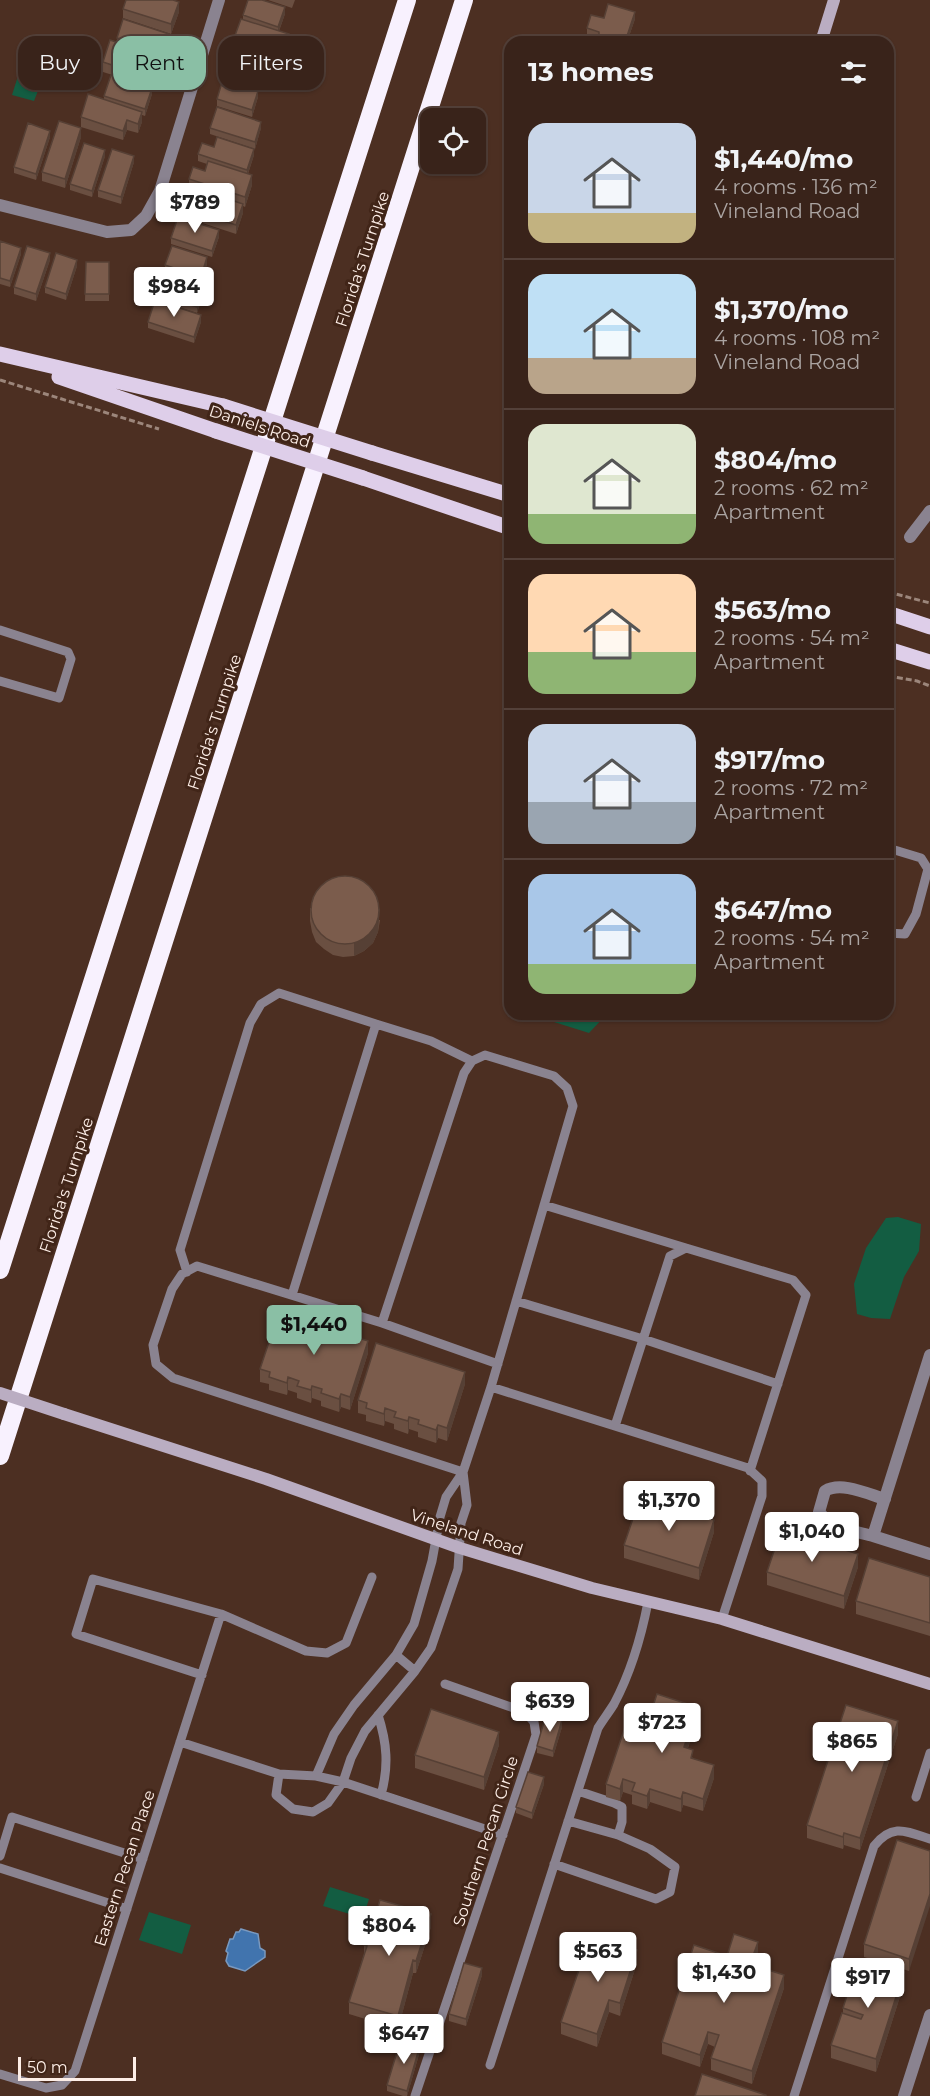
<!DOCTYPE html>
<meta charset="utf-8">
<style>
body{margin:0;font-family:Montserrat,sans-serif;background:#442f27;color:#f1f3f6;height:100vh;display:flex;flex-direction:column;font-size:22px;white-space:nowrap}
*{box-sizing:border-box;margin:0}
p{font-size:20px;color:#aba4a2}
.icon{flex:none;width:33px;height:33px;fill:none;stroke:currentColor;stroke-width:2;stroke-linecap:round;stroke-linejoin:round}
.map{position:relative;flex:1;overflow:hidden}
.drawer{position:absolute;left:504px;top:36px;width:390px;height:984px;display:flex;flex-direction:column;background:#39231a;border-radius:18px;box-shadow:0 2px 4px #0004,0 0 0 2px #534039}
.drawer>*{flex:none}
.top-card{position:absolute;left:18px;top:36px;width:396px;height:54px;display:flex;gap:12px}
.tools{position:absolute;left:420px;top:108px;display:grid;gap:12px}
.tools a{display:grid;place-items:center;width:66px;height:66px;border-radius:12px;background:#39231a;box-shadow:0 2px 4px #0004,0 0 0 2px #534039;font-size:30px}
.scale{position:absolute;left:18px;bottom:15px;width:118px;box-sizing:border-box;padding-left:6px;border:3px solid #fdeee7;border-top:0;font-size:16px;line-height:21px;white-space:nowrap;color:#fdeee7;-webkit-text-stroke:4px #412518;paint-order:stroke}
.price{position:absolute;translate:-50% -51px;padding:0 14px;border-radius:6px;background:#fff;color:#222;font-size:20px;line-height:39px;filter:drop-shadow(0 2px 3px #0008)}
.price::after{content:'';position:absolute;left:50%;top:36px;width:18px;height:14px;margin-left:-9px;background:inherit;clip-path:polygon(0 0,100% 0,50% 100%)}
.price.on{background:#8abfa5;color:#111}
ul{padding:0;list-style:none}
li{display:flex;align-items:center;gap:18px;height:150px;padding:0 24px}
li+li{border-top:2px solid #534039}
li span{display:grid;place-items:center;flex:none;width:168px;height:120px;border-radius:18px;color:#555}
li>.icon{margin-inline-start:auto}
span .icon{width:72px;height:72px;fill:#fffc;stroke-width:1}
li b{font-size:26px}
h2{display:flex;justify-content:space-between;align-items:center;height:72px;padding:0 24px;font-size:26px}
.pill{padding:0 21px;border-radius:18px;background:#39231a;box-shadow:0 2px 4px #0004,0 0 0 2px #534039;font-size:21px;line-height:54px}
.pill.on{background:#8abfa5;color:#111}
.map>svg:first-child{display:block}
.green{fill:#135d42}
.water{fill:#4174ae;stroke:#7999bf;stroke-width:1.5}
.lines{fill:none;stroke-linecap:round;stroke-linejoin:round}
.path{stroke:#9c867b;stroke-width:3;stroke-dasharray:6 3;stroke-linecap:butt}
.lane{stroke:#8a8390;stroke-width:9}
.street{stroke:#8a8390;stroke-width:12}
.secondary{stroke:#baadc2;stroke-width:12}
.primary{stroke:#decee9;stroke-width:15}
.highway{stroke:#f8f1fe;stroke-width:18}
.secondary-bridge{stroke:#baadc2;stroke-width:12}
.primary-bridge{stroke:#decee9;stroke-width:15}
.wall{fill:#6a4f41}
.shaded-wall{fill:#564035}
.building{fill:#7b5c4c;stroke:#564035;stroke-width:1.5}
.labels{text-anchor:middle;stroke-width:6;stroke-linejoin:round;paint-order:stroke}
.street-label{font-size:16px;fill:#fdeee7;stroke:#412518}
</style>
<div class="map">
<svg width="930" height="2096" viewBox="0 0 930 2096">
<rect width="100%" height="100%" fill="#4c2f22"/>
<!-- green -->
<path class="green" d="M18,76L41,83L34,101L12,95Z
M548,1014H607L589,1033L554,1022Z
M898,1217L921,1224L919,1251L904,1277L890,1319L871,1318L857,1314L854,1284L866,1248L886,1218Z
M330,1887L369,1899L363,1918L323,1906Z
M149,1912L191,1925L182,1954L139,1940Z"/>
<!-- water -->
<path class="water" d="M241,1929L258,1934L260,1948L265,1951V1957L245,1971L229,1966L226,1961L228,1953L226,1951L230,1939H233L236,1932H239Z"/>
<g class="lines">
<!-- path -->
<path class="path" d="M0,380L159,429
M888,592L930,603
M888,676L917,681L930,686"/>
<!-- lane -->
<path class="lane" d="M0,630L68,652L71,659L59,698L0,681
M888,848L921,858L928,869L916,914L905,934L888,933
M376,1024L431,1041L472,1061
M544,1205L686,1248
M187,1272L180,1250L250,1023L261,1004L279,993L376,1024L292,1295
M516,1301L643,1339L778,1384
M491,1387L748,1468L762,1481V1496L722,1619
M615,1426L670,1256L686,1248L793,1280L806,1295L750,1471
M463,1472L173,1378L156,1364L153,1345L172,1289L182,1274L197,1266L382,1323L498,1364
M396,1655L415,1671
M202,1675L76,1634L93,1579L221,1614L306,1651L327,1653L346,1643L372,1577
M378,1715C387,1743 389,1766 381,1795
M180,1742L279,1774L316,1776L343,1782L503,1835
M279,1774L276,1795L293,1809L313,1812L328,1803L343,1782L351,1758L365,1731L415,1671L431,1648L458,1569L461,1523L467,1505L463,1472
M316,1776L334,1734L354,1705L396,1655L414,1624L432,1561L440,1517L446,1497L463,1472L491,1387L573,1106L567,1088L554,1076L485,1055L472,1061L464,1073L382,1323
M916,1797L930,1753
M568,1821L618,1835L622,1822V1807L614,1803L578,1791
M0,1856L12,1817L143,1859
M554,1864L656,1899L670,1892L675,1867L650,1849L618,1835
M0,1868L127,1909
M490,2065L598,1728C603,1720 609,1712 614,1704C631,1672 641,1638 648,1602
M0,2074L46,2088L62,2085L75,2071L221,1614
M415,2096L536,1735L534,1722L525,1712L445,1684
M794,2096L874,1846C892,1823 906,1831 930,1839"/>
<!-- street -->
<path class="street" d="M0,205L107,232L131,230L146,216L160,191L219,0
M910,537L930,511
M930,1355L873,1536L930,1554
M873,1536C854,1531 832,1529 819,1512L825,1491C841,1481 868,1494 885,1499
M904,2096L930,2015"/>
<!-- secondary -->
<path class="secondary" d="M821,42L834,0
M64,1414L266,1479L460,1548L592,1588L722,1619L930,1684"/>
<!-- primary -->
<path class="primary" d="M0,354L223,406
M59,377L216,431
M372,453L510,495
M363,478L510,528
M888,613L930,627
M888,649L930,662"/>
<!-- highway -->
<path class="highway" d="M0,1270L407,0
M0,1456L464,0"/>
<!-- secondary-bridge -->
<path class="secondary-bridge" d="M0,1393L64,1414"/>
<!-- primary-bridge -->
<path class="primary-bridge" d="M223,406L372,453
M216,431L363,478"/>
</g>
<!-- wall -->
<path class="wall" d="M268,0H295L292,8Z
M123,9L179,12L171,34L123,18Z
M285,14L279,31L289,44L281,66L233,50V41L243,20V15Z
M604,18L635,19L627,42H602L599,41V38L587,34V28Z
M117,38L169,40L162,60L161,59V66L154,88L103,72V62L117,42Z
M272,70L265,91L224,78V72Z
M152,94L145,116L142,115V122L138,133L127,130L123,140L81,127V117L104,100V96Z
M258,97L252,117L217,106V99Z
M210,128H261L255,149L210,134Z
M50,137L36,180L14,173V167Z
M81,137L65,188L42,181V172Z
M214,147L254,155L248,174L252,185L245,207L243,206V213L236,234L181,216V207L196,197L198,192L189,189V179L205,171L207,164L198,161V154Z
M105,156L92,197L70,190V184Z
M134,162L121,204L98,197V190Z
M219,237L212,257L171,244V238Z
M0,241L21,254L10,287L0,284Z
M50,260L36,301L14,294V287Z
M86,262H109V301H85Z
M207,264L201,284L165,272V265Z
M77,266L66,300L45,293V287Z
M204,292L197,313L157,300V294Z
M148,322H201L194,343L148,328Z
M310,908L380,920L378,932L373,943L364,951L354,956L343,957L333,955L324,949L316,942L312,932L310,921Z
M368,1353L350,1410L341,1407L339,1412L321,1406V1401L312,1398L311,1403L297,1398V1393L288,1390L287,1395L269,1390V1384L260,1382V1369Z
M465,1384L447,1441L438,1438L436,1443L418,1437V1432L409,1429L408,1434L394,1429V1424L385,1421L384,1426L366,1421V1415L358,1413V1400Z
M714,1532L699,1580L624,1558V1545Z
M858,1567L844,1609L767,1585V1572Z
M930,1577V1636L856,1614V1601Z
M697,1720L688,1748L693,1759L714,1778L703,1811L683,1805L681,1812L650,1802L647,1809L632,1804V1795L623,1792L620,1801L606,1797V1784L644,1733Z
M562,1727L553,1757L537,1753V1746Z
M898,1734L860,1850L844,1845L843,1849L807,1838V1825Z
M499,1745L484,1790L415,1768V1755Z
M544,1784L532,1819L516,1813V1807Z
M930,1851L909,1971L864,1957V1944Z
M373,1924L431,1927L416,1973H413L398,2029L349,2014V2002L364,1954V1945Z
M758,1954L754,1965L784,1988L752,2084L711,2070V2058L715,2047L708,2044L700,2067L662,2054V2042L727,1956Z
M637,1963L620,2016L609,2012L597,2047L561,2034V2022Z
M482,1975L466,2026L449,2021V2014Z
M904,1984L876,2072L831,2058V2045L843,2013V2008Z
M420,2051L407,2096H403L387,2091V2085Z"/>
<!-- shaded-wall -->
<path class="shaded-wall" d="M179,2V12L171,34V24Z
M285,7V14L278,33V27Z
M635,12V19L627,42H625Z
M169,34V40L162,60V53Z
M289,34V44L281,66V56Z
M161,57V66L154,88V79Z
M272,63V70L265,91V85Z
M152,88V94L145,116V109Z
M258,91V97L252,117V110Z
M142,112V122L138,133V124Z
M127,120V130L123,140V131Z
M261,122V128L255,149V142Z
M81,128V137L65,188V179Z
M50,131V137L36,180V174Z
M254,149V155L247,176V170Z
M105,150V156L92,197V191Z
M134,156V162L121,204V197Z
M252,175V185L245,207V197Z
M243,204V213L236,234V225Z
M219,230V237L212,257V251Z
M21,248V254L10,287V281Z
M50,253V260L36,301V294Z
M207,257V264L201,284V277Z
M77,260V266L66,300V294Z
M204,285V292L197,313V307Z
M201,315V322L194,343V337Z
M380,908L378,932L373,943L364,951L354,956V943Z
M368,1341V1353L350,1410V1397Z
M465,1372V1384L447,1441V1428Z
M288,1377V1390L287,1395V1383Z
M312,1386V1398L311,1403V1390Z
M341,1394V1407L339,1412V1399Z
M385,1408V1421L384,1426V1414Z
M409,1417V1429L408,1434V1421Z
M438,1425V1438L436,1443V1430Z
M714,1520V1532L699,1580V1568Z
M858,1554V1567L844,1609V1596Z
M697,1707V1720L684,1759V1747Z
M562,1720V1727L553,1757V1751Z
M898,1721V1734L860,1850V1838Z
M499,1732V1745L484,1790V1777Z
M714,1765V1778L703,1811V1799Z
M544,1777V1784L532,1819V1813Z
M623,1779V1792L620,1801V1789Z
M650,1789V1802L647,1809V1796Z
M683,1792V1805L681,1812V1799Z
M844,1833V1845L843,1849V1837Z
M930,1894V1906L909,1971V1959Z
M431,1914V1927L416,1973V1961Z
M758,1942V1954L750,1976V1964Z
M637,1950V1963L620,2016V2003Z
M413,1960V1973L398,2029V2016Z
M482,1968V1975L466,2026V2019Z
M904,1972V1984L876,2072V2059Z
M784,1975V1988L752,2084V2071Z
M609,2000V2012L597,2047V2034Z
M708,2032V2044L700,2067V2055Z
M420,2045V2051L407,2096V2091Z"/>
<!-- building -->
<path class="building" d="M126,0H173L179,2L171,24L123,9Z
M248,0H262L285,7L278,27L243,15Z
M608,4L635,12L625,42H622L599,35V32L587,28L591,15L604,18Z
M123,19L169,34L162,53L117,38Z
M241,19L289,34L281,56L233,41Z
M110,40L161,57L154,79L103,62Z
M231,50L272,63L265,85L224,72Z
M111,75L152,88L145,109L104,96Z
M223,79L258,91L252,110L217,99Z
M88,94L142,112L138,124L127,120L123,131L81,117Z
M217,107L261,122L255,142L210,128Z
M59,121L81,128L65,179L42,172Z
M28,123L50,131L36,174L14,167Z
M217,137L254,149L247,170L198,154L202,143L214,147Z
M84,143L105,150L92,191L70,184Z
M112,149L134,156L121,197L98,190Z
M208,161L252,175L245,197L189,179L193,167L205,171Z
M198,189L243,204L236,225L181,207L185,194L196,197Z
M178,217L219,230L212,251L171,238Z
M0,241L21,248L10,281L0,278Z
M27,246L50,253L36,294L14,287Z
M172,246L207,257L201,277L165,265Z
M56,253L77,260L66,294L45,287Z
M86,262H109V294H85Z
M164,272L204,285L197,307L157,294Z
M155,300L201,315L194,337L148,322Z
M311 910a34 34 0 1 1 68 0a34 34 0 1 1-68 0Z
M279,1312L368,1341L350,1397L341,1394L339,1399L321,1393L322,1389L312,1386L311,1390L297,1386L299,1381L288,1377L287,1383L269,1377L270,1372L260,1369Z
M376,1343L465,1372L447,1428L438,1425L436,1430L418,1424L419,1420L409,1417L408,1421L394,1417L396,1412L385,1408L384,1414L366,1408L367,1403L358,1400Z
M641,1495L714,1520L699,1568L624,1545Z
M781,1530L858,1554L844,1596L767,1572Z
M869,1558L930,1577V1623L856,1601Z
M657,1694L697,1707L684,1747L693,1750L691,1758L714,1765L703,1799L683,1792L681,1799L650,1789L647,1796L632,1791L635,1783L623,1779L620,1789L606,1784L625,1727L644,1733Z
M846,1705L898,1721L860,1838L844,1833L843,1837L807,1825Z
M431,1709L499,1732L484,1777L415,1755Z
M546,1715L562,1720L553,1751L537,1746Z
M528,1772L544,1777L532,1813L516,1807Z
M897,1840L930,1851V1894L909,1959L864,1944Z
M380,1900L431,1914L416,1961L413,1960L398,2016L349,2002L367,1946L364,1945L371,1923L373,1924Z
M734,1934L758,1942L750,1964L784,1975L752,2071L711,2058L719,2035L708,2032L700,2055L662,2042L694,1945L727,1956Z
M591,1935L637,1950L620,2003L609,2000L597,2034L561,2022Z
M858,1961L879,1968L880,1964L904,1972L876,2059L831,2045L842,2013L861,2019L863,2015L843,2008Z
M464,1963L482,1968L466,2019L449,2014Z
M401,2039L420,2045L407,2091L387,2085Z
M702,2074L766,2095V2096H695Z"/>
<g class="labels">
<!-- street labels -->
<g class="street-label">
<text transform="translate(362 259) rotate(-72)" y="6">Florida's Turnpike</text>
<text transform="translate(260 426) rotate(18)" y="6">Daniels Road</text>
<text transform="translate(214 722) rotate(-72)" y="6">Florida's Turnpike</text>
<text transform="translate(66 1185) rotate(-72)" y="6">Florida's Turnpike</text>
<text transform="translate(467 1532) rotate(18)" y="6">Vineland Road</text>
<text transform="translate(485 1841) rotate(-72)" y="6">Southern Pecan Circle</text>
<text transform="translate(124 1868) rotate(-72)" y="6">Eastern Pecan Place</text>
</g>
</g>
</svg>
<div class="tools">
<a><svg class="icon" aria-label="locate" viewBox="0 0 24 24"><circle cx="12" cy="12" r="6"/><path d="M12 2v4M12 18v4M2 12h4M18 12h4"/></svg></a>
</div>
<div class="scale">50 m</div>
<b class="price" style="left:195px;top:234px">$789</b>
<b class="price" style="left:174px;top:318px">$984</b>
<b class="price on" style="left:314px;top:1356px">$1,440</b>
<b class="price" style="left:669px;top:1532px">$1,370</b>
<b class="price" style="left:812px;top:1563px">$1,040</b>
<b class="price" style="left:550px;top:1733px">$639</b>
<b class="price" style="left:662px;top:1754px">$723</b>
<b class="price" style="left:852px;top:1773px">$865</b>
<b class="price" style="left:389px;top:1957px">$804</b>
<b class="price" style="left:598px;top:1983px">$563</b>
<b class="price" style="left:724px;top:2004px">$1,430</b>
<b class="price" style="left:868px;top:2009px">$917</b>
<b class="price" style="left:404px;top:2065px">$647</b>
<div class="top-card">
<a class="pill">Buy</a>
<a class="pill on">Rent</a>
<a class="pill">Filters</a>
</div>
<section class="drawer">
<h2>13 homes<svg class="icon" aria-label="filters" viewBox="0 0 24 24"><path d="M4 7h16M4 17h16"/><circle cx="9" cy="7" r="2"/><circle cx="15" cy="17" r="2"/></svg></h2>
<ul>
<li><span style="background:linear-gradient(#c9d6e8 75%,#c2b280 0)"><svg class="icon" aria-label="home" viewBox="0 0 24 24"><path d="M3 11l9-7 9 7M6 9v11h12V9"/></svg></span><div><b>$1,440/mo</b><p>4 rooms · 136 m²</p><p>Vineland Road</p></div></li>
<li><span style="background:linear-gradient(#bfe0f5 70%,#b9a48a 0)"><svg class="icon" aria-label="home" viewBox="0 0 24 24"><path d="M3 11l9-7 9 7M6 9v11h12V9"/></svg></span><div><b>$1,370/mo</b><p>4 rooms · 108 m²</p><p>Vineland Road</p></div></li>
<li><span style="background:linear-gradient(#dfe7d0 75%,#8fb573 0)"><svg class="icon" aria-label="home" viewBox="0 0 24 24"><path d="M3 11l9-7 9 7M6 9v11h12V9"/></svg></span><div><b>$804/mo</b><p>2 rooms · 62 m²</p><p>Apartment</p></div></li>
<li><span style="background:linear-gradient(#ffd9b3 65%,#8fb573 0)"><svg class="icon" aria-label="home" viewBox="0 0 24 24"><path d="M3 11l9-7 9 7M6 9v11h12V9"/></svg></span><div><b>$563/mo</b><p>2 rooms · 54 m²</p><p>Apartment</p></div></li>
<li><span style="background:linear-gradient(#c9d6e8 65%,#9aa5b1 0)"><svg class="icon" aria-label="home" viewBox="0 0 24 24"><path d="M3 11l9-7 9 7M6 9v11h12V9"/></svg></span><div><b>$917/mo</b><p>2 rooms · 72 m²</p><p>Apartment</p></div></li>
<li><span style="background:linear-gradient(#a9c7e8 75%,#8fb573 0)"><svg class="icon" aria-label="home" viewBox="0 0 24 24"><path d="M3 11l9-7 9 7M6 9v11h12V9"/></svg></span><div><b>$647/mo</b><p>2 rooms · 54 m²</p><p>Apartment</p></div></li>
</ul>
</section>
</div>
